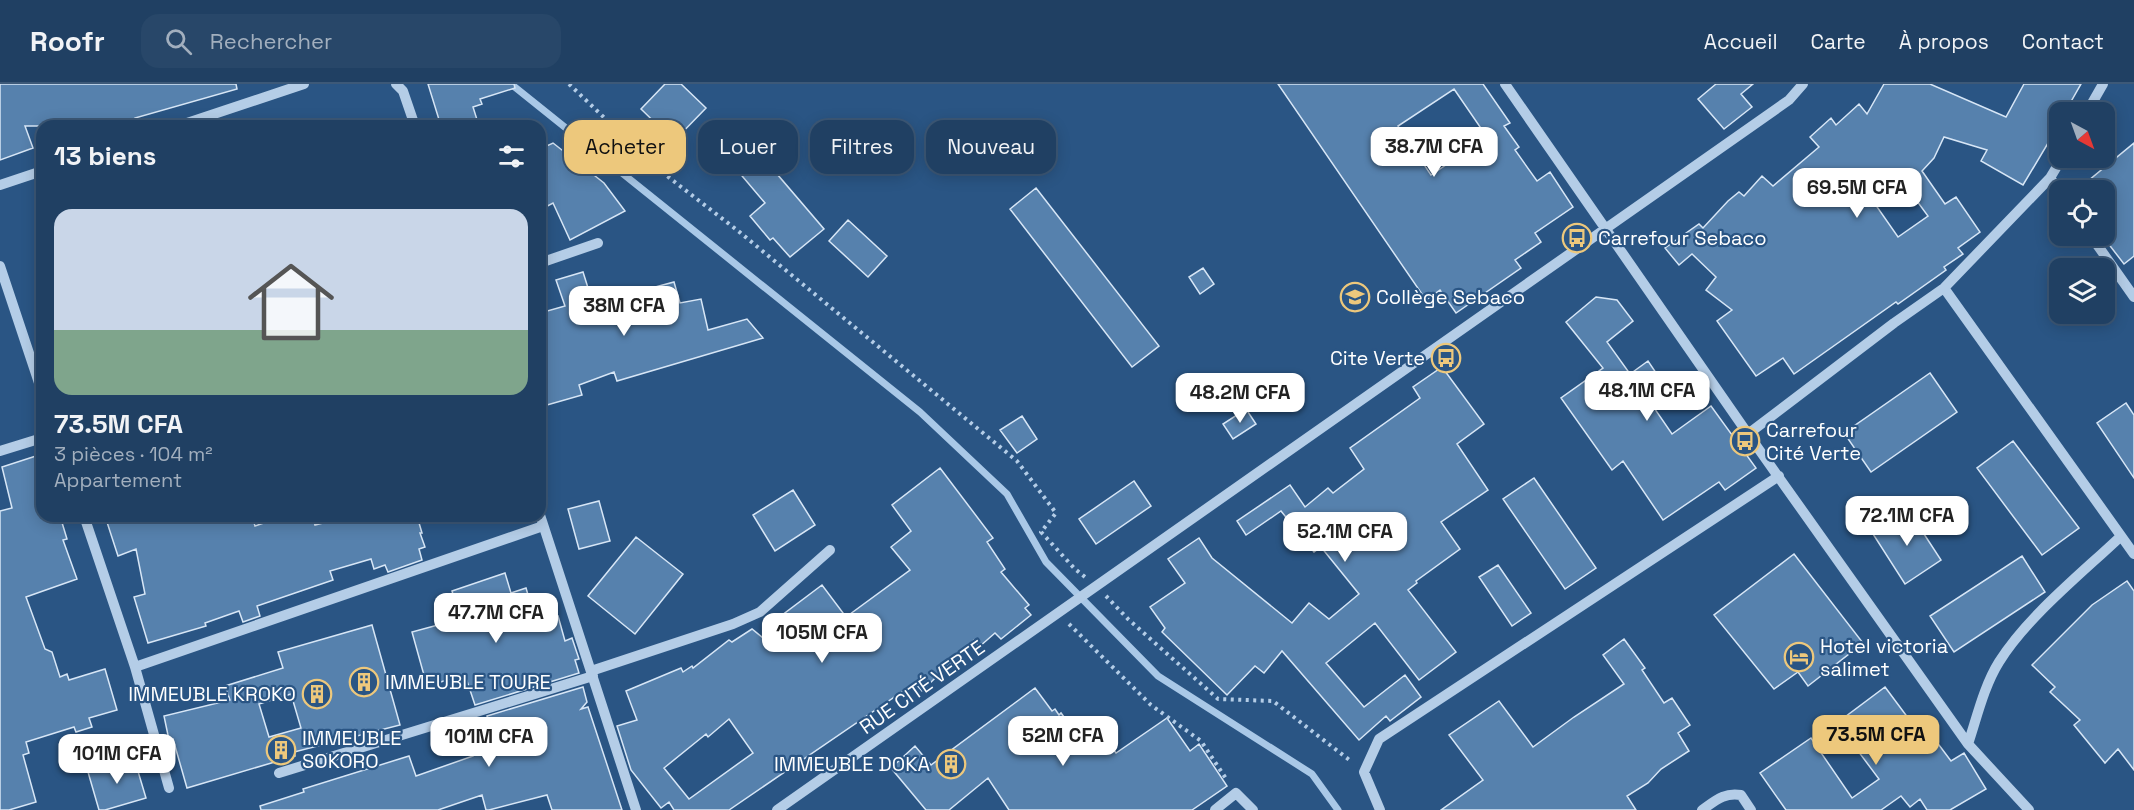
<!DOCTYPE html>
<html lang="fr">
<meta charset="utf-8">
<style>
body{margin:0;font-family:"Space Grotesk",sans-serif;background:#284769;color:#f1f3f6;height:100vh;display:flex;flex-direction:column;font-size:22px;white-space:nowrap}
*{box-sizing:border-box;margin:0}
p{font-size:20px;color:#a2afbe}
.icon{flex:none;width:33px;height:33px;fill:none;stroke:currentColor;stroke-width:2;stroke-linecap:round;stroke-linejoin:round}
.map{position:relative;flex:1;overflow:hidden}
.details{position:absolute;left:36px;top:36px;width:510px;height:402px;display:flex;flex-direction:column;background:#204063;border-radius:18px;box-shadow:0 3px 15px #0003,0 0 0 2px #3d5978}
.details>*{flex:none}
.banner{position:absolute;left:564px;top:36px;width:570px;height:54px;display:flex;gap:12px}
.needle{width:39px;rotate:139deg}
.tools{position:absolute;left:2049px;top:18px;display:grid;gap:12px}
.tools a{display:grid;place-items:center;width:66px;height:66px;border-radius:12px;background:#204063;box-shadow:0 3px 15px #0003,0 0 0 2px #3d5978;font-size:30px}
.price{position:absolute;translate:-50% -51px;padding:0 14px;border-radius:12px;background:#fff;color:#222;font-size:20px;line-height:39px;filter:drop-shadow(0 2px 3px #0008)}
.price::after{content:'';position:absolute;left:50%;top:36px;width:18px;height:14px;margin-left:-9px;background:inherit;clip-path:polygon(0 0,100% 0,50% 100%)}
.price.current{background:#edc87c;color:#111}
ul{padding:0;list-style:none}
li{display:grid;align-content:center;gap:12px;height:318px;padding:0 18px}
li span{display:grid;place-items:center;height:186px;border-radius:18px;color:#555}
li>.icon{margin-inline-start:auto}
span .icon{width:108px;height:108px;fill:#fffc;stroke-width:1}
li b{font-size:26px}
h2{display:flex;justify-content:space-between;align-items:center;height:72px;padding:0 18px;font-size:26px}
.chip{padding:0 21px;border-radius:18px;background:#204063;box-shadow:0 3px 15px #0003,0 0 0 2px #3d5978;font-size:21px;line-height:54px}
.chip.current{background:#edc87c;color:#111}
header{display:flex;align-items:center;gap:36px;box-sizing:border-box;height:84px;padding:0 30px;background:#204063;border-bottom:2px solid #3d5978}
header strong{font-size:28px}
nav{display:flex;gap:33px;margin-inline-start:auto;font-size:21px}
.search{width:420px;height:54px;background:#284769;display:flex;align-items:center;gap:15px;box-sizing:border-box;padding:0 21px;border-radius:18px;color:#a2afbe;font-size:22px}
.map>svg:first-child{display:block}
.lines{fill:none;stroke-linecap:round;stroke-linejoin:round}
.stream{stroke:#a9c8e7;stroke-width:7}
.building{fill:#5681ad;stroke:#d7e6f6;stroke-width:1.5;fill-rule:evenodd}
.path{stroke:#b4cde7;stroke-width:4;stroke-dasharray:3 4.5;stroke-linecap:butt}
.minor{stroke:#b4cde7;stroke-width:10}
.labels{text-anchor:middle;stroke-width:4.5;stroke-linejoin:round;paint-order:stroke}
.poi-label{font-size:20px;fill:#fff;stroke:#2a5584;text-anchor:start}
.street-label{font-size:20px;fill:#fff;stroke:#2a5584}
</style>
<header>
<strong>Roofr</strong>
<div class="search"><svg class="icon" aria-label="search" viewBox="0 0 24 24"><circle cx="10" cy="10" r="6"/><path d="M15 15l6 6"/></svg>Rechercher</div>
<nav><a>Accueil</a><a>Carte</a><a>À propos</a><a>Contact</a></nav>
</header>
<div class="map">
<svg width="2134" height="726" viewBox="0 0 2134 726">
<rect width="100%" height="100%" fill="#2a5584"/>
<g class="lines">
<!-- stream -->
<path class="stream" d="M511,0L920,328L1007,410L1046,478L1158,592L1312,690L1338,726"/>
</g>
<!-- building -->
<path class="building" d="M0,0H236L237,5L135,34L136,39L127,42H25L33,64L0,76Z
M428,0H514L515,4L480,15L482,20L473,23L479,42H441Z
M665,0H681L706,24L674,57L641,25Z
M1278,0H1483L1510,39L1504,42L1519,63L1515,66L1537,97L1550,88L1573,123L1535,149L1541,158L1515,176L1521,184L1456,229L1440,206L1426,216ZM1454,5L1487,53L1431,91L1398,42Z
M1716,0H1753L1741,10L1752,23L1724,45L1698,15Z
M1884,0H1930L2006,33L2024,0H2081L2065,28H2060V39L2023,101L1981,77L1987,66L1944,53L1934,74L1922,87L1945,120L1956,113L1980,148L1958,164L1963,170L1944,183L1946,186L1898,220L1896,218L1794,290L1783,274L1756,292L1717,237L1732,226L1706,206L1716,193L1692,170L1679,181L1665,164L1699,140L1703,144L1728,117L1739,108L1744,112L1762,92L1773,102L1819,63L1810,53L1831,34L1836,41L1859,20L1867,30ZM1901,102L1914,113L1928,132L1898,153L1875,120Z
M553,59L604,99L625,127L570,156L553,119L540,126V65Z
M2134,59V172L2124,180L2104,154V106H2077Z
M753,62L824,145L790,173L773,154L770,156L750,132L765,119L732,80Z
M1036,104L1159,262L1132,283L1010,125Z
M848,136L887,172L868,193L829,157Z
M1203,184L1214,200L1200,210L1189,193Z
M583,188L595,226L645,210L644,206L674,198L680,219L701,215L708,246L747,235L763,254L617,297L614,288L579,301L582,311L540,323V229L565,222L556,196Z
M1596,213L1617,216L1633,237L1607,258L1630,290L1648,277L1667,305L1650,318L1672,350L1711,322L1756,384L1725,406L1719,398L1663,436L1623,377L1612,386L1561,314L1603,284L1566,238Z
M1442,283L1484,340L1457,360L1488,406L1441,438L1460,465L1416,497L1417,499L1408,506L1456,568L1419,596L1375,539L1326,579L1364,623L1405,591L1421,613L1390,637L1386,632L1359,656L1282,567L1264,589L1255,582L1227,611L1162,548L1165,544L1150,523L1185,499L1168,475L1199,454L1212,474L1292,539L1309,519L1329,535L1359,510L1321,463L1314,468L1281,427L1246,451L1237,437L1290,401L1305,423L1328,404L1333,409L1364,385L1350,364L1420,314L1413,303Z
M1930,289L1957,328L1871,388L1844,349Z
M2126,319L2134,331V394L2097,339Z
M1246,325L1256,340L1233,355L1223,340Z
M1022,332L1037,355L1017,369L1000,346Z
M2013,357L2079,444L2042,471L1977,384Z
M39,371L42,382V432H60L67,455L63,456L77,495L26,513L45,565L52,568L60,593L67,590L69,596L105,585L117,626L89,634L92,643L76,648L74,643L26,658L29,669L23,671L36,718L9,726H0V427L12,424L2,383Z
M940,384L993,454L987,458L1005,485L1001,488L1029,521L1025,524L1031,531L1001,555L995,549L979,563L974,556L922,607L915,599L729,726H674L669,718L661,724L631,686L617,642L637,636L626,607L681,584L683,588L692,582L693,584L729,556L732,558L752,545L768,558L776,550L769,541L822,501L846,533L910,486L891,463L911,447L892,421ZM729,635L753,669L689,715L664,684L706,650L708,653Z
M1534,394L1596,484L1565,505L1503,415Z
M1134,397L1151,422L1096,460L1079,435Z
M793,406L815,441L775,467L753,431Z
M599,417L610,457L579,465L568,425Z
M1909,427L1941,476L1905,500L1873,450Z
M105,432H252L255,442L284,432H312L315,441L350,432H417L422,449H420L425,463L419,465L422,476L388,488L385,481L374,485L371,475L330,487L333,496L257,522L260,532L243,538L239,527L205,539L206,542L148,559L134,513L145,510L136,465L118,472Z
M636,453L683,490L635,550L588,512Z
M1794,470L1863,559L1808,602L1798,588L1774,605L1714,531Z
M2022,472L2045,508L1954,568L1930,532Z
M1498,481L1531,529L1512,542L1479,493Z
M505,489L511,509L526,504L536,538L558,532L565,557L572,554L579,575L575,576L579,589L475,621L466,594H465L464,591L427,602L412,548L460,535L452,507Z
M2127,497L2134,507V686L2118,665L2105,679L2074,641L2080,636L2050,608L2055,603L2032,581L2092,521Z
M372,541L400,641L294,668L295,672L187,704L173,655L169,656L164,632L230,616L225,602L283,584L278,568ZM291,610L301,644L269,653L259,620Z
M1624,555L1645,584L1642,586L1664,619L1672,614L1690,641L1678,649L1689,667L1661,685L1648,699L1627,712L1636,726H1441L1483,696L1449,651L1499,617L1533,663L1574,633L1624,600L1603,571Z
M583,603L587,618L581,625L588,623L622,726H552L547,711L489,726H486L482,711L438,726H261L260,722L304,708L303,705L409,672L416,692L473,672L468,653L491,646L487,632Z
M1885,603L1920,650L1927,645L1951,677L1964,669L1986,705L1950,726H1927L1920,715L1910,723L1901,712L1881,726H1786L1760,689L1811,654L1852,714L1879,695L1837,639Z
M1035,604L1052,627L1055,625L1059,631L1061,629L1067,637L1070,635L1083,655L1098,644L1116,669L1167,634L1190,667L1199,660L1227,702L1192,726H1009L988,694L949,726H926L891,684L915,662L931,681Z
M134,674L146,714L105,726H99L88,688Z"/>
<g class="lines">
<!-- path -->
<path class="path" d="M569,0L658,85L737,146L1017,377L1056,429L1041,448L1075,485L1085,493
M1106,512L1128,535L1218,615L1273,617L1352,678
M1069,540L1151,621L1201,657L1227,696"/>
<!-- minor -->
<path class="minor" d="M396,0L403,7L415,42
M1505,0L1748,350L1968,660L2029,726
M2087,28L2103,0
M178,42L304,0
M2050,94L2060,107
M0,101L42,87
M2091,152L2134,213
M540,179L598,159
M0,182L42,308
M1944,204L2134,470
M1748,350L1894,239L1944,204L2050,94L2062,74
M0,367L42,354
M540,431L636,726
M84,432L135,583L169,704
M135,583L543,442
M591,587L733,540L760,528L830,466
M1968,660C1977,633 1984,602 1999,578C2028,532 2081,490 2121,452
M279,689L593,592
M777,726L1789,16L1803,0
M1215,726L1236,709L1253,726
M1380,726L1364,688L1379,655L1779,392
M1702,726C1715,717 1724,708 1741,711L1751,726"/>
</g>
<!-- icons -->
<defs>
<g id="bus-ring" transform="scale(1.5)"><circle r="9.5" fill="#2a5584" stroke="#edc87c" stroke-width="1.5"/><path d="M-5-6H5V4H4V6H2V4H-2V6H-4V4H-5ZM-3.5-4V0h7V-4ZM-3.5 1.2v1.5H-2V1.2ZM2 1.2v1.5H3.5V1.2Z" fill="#edc87c"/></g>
<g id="school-ring" transform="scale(1.5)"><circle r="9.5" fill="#2a5584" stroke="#edc87c" stroke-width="1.5"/><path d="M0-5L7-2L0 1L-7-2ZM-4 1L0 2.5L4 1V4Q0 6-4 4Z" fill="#edc87c"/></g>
<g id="hotel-ring" transform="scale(1.5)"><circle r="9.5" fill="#2a5584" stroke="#edc87c" stroke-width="1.5"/><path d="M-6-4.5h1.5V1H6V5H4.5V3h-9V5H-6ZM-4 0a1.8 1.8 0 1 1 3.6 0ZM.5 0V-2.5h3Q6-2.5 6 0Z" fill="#edc87c"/></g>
<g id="building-ring" transform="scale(1.5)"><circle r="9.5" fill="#2a5584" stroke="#edc87c" stroke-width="1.5"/><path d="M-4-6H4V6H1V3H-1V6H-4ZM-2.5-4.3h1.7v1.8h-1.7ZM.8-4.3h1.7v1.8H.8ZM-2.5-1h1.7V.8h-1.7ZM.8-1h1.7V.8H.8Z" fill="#edc87c"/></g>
</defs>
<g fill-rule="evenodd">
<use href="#bus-ring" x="1577" y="154"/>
<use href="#school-ring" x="1355" y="213"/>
<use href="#bus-ring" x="1446" y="274"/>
<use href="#bus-ring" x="1745" y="357"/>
<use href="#hotel-ring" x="1799" y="573"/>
<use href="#building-ring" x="364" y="598"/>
<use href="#building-ring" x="317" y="610"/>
<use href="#building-ring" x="281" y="666"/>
<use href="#building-ring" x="951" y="680"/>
</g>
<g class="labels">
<!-- poi labels -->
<g class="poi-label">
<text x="1598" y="161">Carrefour Sebaco</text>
<text x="1376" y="220">Collège Sebaco</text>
<text x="1425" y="281" text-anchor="end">Cite Verte</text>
<text x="1766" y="353">Carrefour<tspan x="1766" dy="23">Cité Verte</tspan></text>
<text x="1820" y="569">Hotel victoria<tspan x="1820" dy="23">salimet</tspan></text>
<text x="385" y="605">IMMEUBLE TOURE</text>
<text x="296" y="617" text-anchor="end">IMMEUBLE KROKO</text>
<text x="302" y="661">IMMEUBLE<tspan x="302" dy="23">SOKORO</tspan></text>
<text x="930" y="687" text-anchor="end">IMMEUBLE DOKA</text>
</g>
<!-- street labels -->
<g class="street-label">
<text transform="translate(922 603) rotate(-35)" y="7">RUE CITÉ VERTE</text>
</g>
</g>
</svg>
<div class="tools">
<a><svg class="needle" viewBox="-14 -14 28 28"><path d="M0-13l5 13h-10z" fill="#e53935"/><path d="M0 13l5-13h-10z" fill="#a2afbe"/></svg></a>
<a><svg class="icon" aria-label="locate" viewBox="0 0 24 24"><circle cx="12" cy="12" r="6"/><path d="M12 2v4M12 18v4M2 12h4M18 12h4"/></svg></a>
<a><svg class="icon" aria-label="layers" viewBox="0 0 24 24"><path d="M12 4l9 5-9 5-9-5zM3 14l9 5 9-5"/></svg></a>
</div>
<b class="price" style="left:1434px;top:94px">38.7M CFA</b>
<b class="price" style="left:1857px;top:135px">69.5M CFA</b>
<b class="price" style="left:624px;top:253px">38M CFA</b>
<b class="price" style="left:1647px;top:338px">48.1M CFA</b>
<b class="price" style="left:1240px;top:340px">48.2M CFA</b>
<b class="price" style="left:1907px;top:463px">72.1M CFA</b>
<b class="price" style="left:1345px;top:479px">52.1M CFA</b>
<b class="price" style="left:496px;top:560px">47.7M CFA</b>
<b class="price" style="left:822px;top:580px">105M CFA</b>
<b class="price current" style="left:1876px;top:682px">73.5M CFA</b>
<b class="price" style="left:1063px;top:683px">52M CFA</b>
<b class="price" style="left:489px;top:684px">101M CFA</b>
<b class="price" style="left:117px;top:701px">101M CFA</b>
<div class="banner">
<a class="chip current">Acheter</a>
<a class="chip">Louer</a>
<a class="chip">Filtres</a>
<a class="chip">Nouveau</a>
</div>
<section class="details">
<h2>13 biens<svg class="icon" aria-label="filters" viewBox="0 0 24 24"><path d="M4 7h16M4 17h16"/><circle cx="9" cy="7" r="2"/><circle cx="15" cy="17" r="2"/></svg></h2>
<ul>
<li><span style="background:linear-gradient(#c9d6e8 65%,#7fa58c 0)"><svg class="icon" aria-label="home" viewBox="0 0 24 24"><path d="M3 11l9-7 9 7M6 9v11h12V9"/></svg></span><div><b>73.5M CFA</b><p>3 pièces · 104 m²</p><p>Appartement</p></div></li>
</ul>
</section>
</div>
